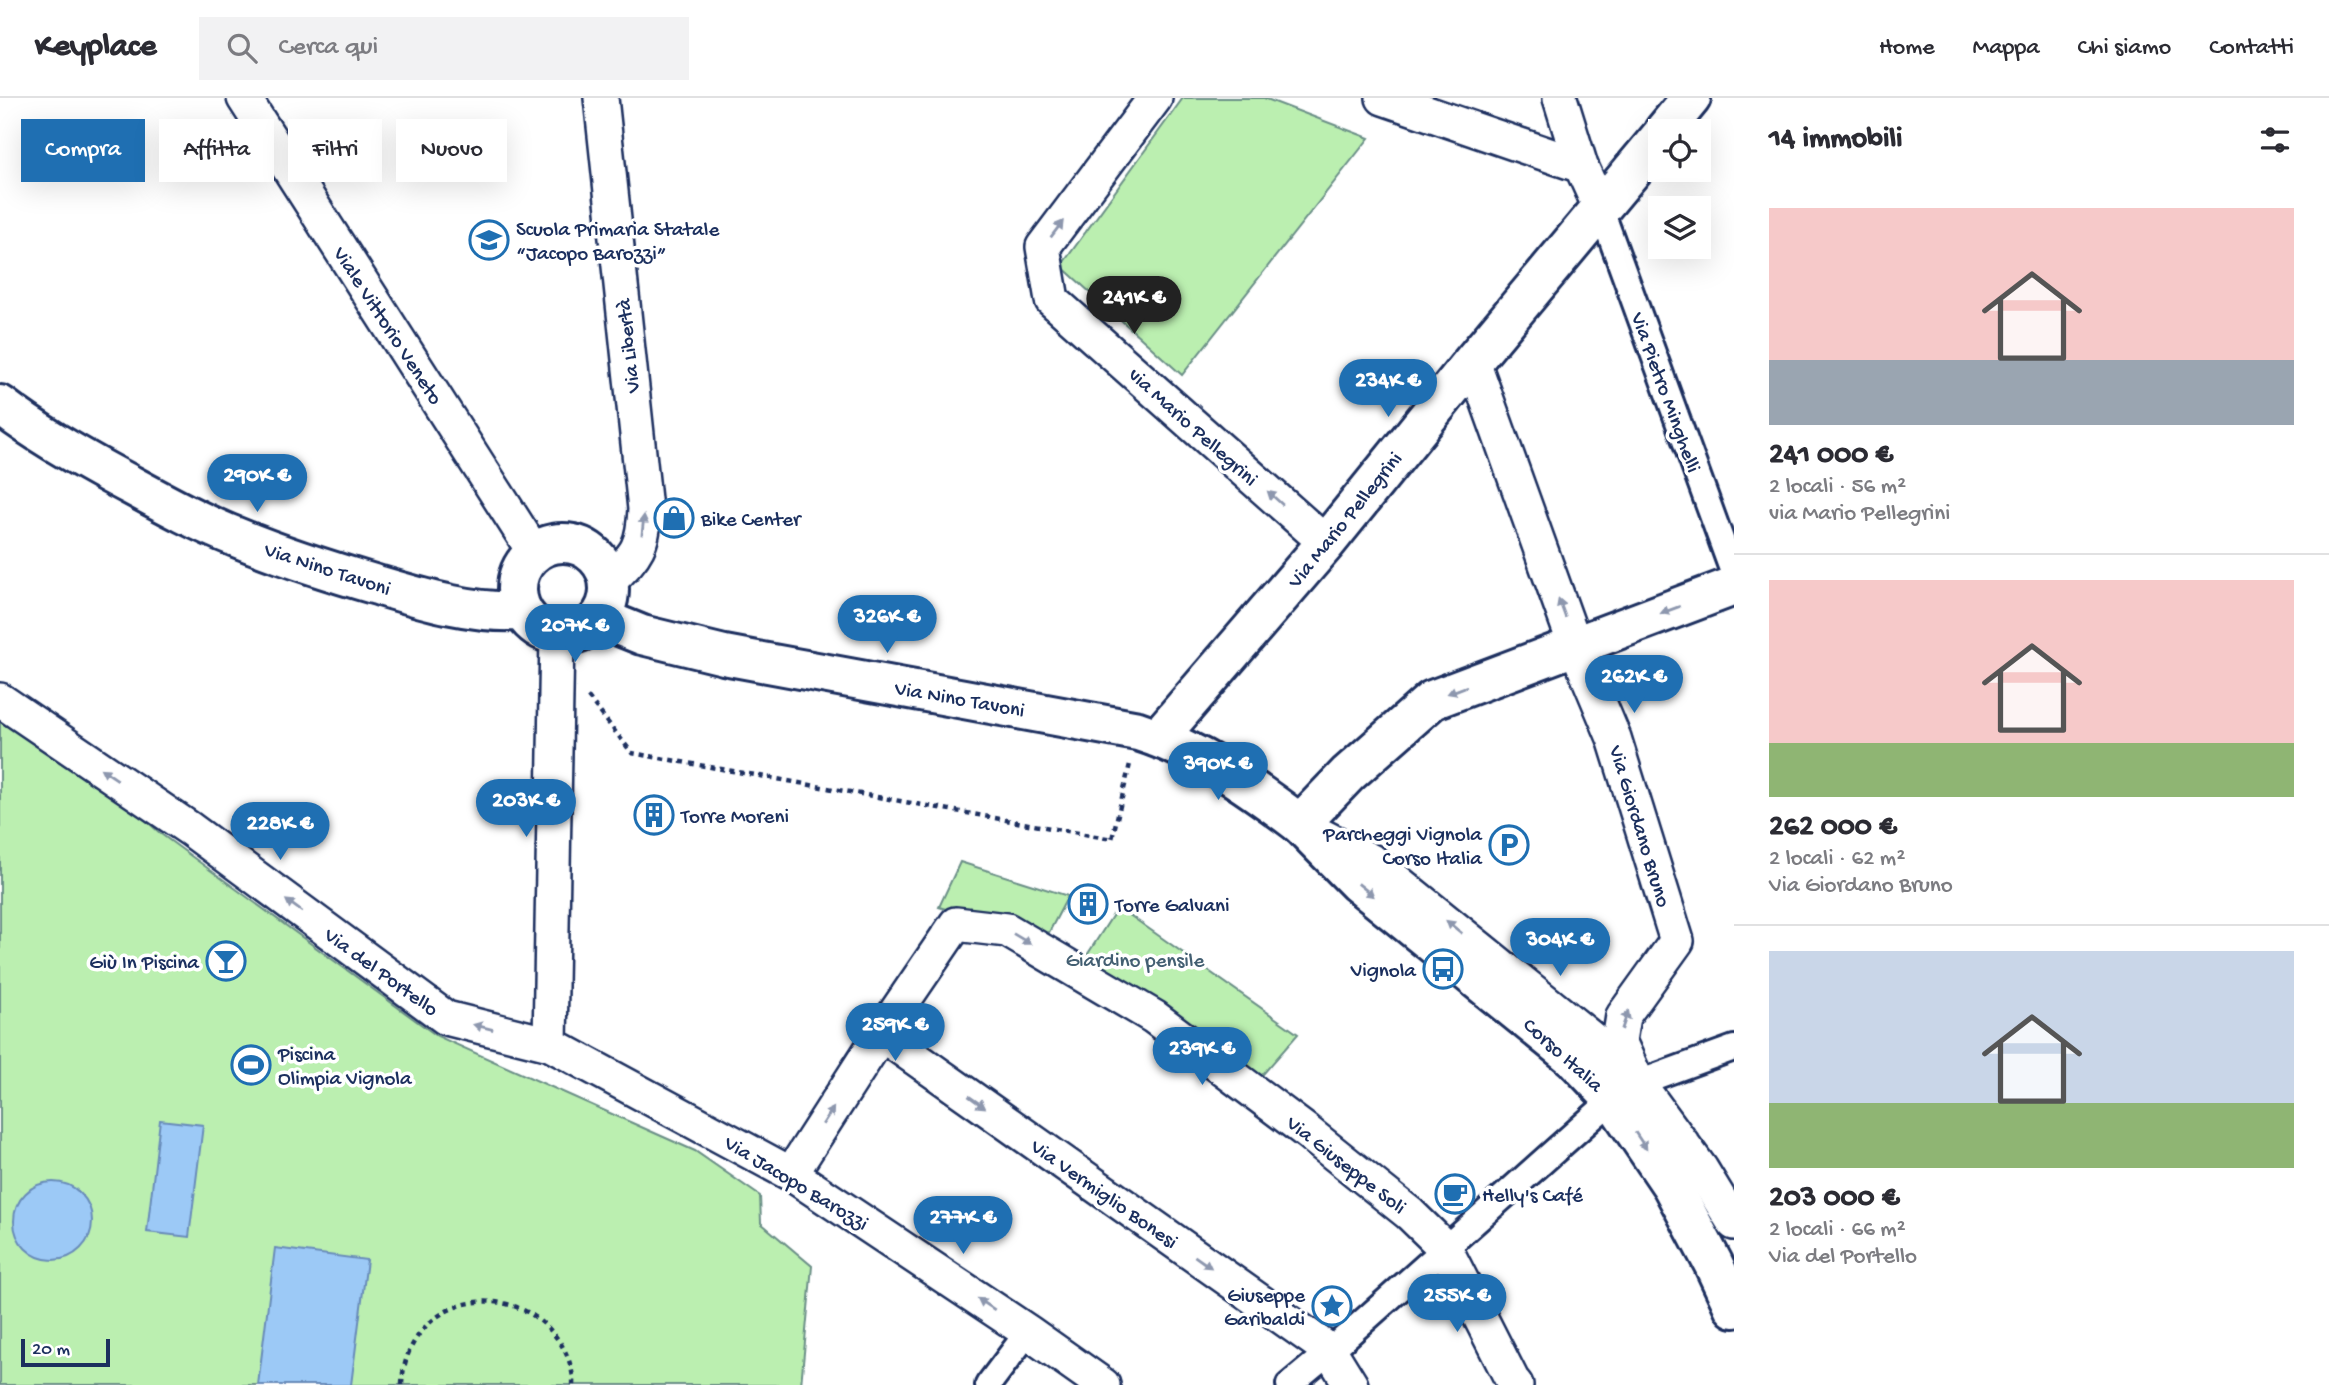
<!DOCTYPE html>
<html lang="it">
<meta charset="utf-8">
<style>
body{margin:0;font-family:"Gochi Hand",sans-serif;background:#f2f2f3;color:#2b2b33;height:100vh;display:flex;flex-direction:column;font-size:26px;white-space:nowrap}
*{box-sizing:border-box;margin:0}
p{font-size:23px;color:#7c7c81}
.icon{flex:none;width:38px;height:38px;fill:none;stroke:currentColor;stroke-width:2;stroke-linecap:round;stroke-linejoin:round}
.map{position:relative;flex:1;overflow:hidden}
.drawer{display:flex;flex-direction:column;background:#fff;width:595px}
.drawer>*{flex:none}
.guide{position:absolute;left:21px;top:21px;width:665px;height:63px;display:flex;gap:14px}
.buttons{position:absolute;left:1648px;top:21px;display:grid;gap:14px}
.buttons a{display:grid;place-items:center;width:63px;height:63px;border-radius:0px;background:#fff;box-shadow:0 7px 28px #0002;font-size:35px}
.scale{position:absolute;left:21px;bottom:18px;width:89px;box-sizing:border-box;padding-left:7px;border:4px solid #1b2f5e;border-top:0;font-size:19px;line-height:24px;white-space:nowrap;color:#1b2f5e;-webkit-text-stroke:5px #fff;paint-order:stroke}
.price{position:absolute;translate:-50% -60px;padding:0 16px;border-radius:24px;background:#1f6fb2;color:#fff;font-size:23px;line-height:46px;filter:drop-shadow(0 2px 4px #0008)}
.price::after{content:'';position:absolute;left:50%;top:42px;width:21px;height:16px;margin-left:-10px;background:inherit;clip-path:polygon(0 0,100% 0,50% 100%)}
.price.active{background:#222;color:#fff}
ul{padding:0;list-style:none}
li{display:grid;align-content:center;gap:14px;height:371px;padding:0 35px}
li+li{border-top:2px solid #e1e1e2}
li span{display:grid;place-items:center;height:217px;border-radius:0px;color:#555}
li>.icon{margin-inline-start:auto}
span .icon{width:126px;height:126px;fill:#fffc;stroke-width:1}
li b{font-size:30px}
h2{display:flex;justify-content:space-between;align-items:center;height:84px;padding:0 35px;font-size:30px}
.pill{padding:0 24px;border-radius:0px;background:#fff;box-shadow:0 7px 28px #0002;font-size:24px;line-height:63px}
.pill.active{background:#1f6fb2;color:#fff}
header{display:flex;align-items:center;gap:42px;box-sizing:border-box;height:98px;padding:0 35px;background:#fff;border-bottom:2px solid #e1e1e2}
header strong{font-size:33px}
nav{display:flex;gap:38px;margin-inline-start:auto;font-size:24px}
.search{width:490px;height:63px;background:#f2f2f3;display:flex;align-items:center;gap:18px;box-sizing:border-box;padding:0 24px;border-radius:0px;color:#7c7c81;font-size:26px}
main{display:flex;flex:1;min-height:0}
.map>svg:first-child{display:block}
.green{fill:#bbefb0;stroke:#6b8f87;stroke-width:2}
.water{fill:#9cc9f6;stroke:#688bb9;stroke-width:2}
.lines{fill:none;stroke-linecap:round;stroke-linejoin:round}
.pedestrian-casing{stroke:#1b2f5e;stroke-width:30}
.minor-casing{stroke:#1b2f5e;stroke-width:38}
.secondary-casing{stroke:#1b2f5e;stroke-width:44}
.primary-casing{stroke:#1b2f5e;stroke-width:44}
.path{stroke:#1b2f5e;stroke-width:4.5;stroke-dasharray:5 5;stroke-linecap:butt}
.pedestrian{stroke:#fff;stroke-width:24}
.minor{stroke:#fff;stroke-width:33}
.secondary{stroke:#fff;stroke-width:38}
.primary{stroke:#fff;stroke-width:38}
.oneway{fill:#8d97ae}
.labels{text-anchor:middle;stroke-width:7;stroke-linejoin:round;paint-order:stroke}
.poi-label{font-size:21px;fill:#1b2f5e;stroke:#fff;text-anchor:start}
.street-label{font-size:21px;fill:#1b2f5e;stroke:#fff}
.park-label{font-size:21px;fill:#435f72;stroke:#fff}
</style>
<header>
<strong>Keyplace</strong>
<div class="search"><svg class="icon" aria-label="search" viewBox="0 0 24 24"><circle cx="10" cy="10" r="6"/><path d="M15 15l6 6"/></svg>Cerca qui</div>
<nav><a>Home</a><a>Mappa</a><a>Chi siamo</a><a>Contatti</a></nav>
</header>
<main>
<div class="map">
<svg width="1734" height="1287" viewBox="0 0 1734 1287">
<rect width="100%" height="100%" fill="#fff"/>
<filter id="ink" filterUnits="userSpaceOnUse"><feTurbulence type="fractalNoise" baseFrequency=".0143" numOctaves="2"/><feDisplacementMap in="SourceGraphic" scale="14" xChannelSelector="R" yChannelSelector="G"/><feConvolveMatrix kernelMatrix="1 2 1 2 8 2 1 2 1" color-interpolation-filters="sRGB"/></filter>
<g filter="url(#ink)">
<!-- green -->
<path class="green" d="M1183,0H1264L1369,40L1182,277L1061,168Z
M0,619L109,689L161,736L437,938L695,1053L760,1098L761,1125L812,1168L801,1287H0Z
M960,764L1068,798L1046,840L939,809Z
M1118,809L1298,936L1257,983L1082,865Z"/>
<!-- water -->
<path class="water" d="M160,1022L203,1027L189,1139L147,1134Z
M14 1123a39 39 0 1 1 78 0a39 39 0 1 1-78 0Z
M275,1150L367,1162L351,1287H258Z"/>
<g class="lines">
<!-- pedestrian casing -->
<g class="pedestrian-casing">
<path id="pedestrian" d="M1601,112L1734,477
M988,1287L1028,1234
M1289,1287L1330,1253L1613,1001L1638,985L1734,950"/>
</g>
<!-- minor casing -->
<g class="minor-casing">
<path id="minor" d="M244,0L534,454
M601,0L645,411C643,451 636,456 609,484
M1155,0L1043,149L1052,202L1326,445
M1383,0L1581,68
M1560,0L1581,68L1601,112
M1473,263L1575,547L1614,640L1677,843L1623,918L1619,943L1638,985
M0,602L190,731L446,920L550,946L791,1076L1028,1234L1103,1287
M1316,735L1373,764L1592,941L1638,985L1701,1071L1734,1125
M881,936L1330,1253L1351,1287
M550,946L557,537
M791,1076L881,936L956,826L1007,832L1154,919L1306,1033L1410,1116L1445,1150L1512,1282L1516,1287"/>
</g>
<!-- secondary casing -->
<g class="secondary-casing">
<path id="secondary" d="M1664,33L1691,0
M0,307C35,334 74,356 112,377C153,399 193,422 236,439C282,458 329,473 377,487C424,501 473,516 522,513
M517 491a46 46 0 1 1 92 0a46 46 0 1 1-92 0Z
M600,520L642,537L724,557L1138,633C1201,653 1248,687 1300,726
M1158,640L1326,445L1473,263L1661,38"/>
</g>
<!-- primary casing -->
<g class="primary-casing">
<path id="primary" d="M1734,488L1432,602L1348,676L1300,726L1358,785L1575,961L1613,1001L1672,1088L1713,1165L1734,1210"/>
</g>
<!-- path -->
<path class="path" d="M588,599L632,655L1112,741L1130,666
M402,1287C405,1199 514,1173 561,1246C568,1257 574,1274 573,1287"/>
<!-- pedestrian -->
<use href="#pedestrian" class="pedestrian"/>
<!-- minor -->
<use href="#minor" class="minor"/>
<!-- secondary -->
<use href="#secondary" class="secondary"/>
<!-- primary -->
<use href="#primary" class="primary"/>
</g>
<!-- one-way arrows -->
<defs><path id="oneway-solid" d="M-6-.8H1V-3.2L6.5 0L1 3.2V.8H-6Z" transform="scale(1.75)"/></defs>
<g class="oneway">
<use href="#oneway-solid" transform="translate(1057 131) rotate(-53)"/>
<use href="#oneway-solid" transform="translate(1275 400) rotate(-138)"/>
<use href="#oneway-solid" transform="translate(643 427) rotate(-84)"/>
<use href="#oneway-solid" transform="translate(1562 510) rotate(-110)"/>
<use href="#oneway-solid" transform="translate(1670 512) rotate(160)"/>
<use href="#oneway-solid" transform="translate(1457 592) rotate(159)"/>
<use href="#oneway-solid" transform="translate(109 676) rotate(-146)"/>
<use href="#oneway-solid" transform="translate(1366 792) rotate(39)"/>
<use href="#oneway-solid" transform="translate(294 808) rotate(-144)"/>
<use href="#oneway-solid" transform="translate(1454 829) rotate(-141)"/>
<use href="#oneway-solid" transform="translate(1022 841) rotate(31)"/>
<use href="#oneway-solid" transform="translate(1625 922) rotate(-71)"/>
<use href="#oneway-solid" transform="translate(483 929) rotate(-166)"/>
<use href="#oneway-solid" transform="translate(977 1004) rotate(35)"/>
<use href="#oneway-solid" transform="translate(828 1018) rotate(-57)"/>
<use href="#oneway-solid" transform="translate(1641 1043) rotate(56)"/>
<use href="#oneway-solid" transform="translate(1203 1164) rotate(35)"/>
<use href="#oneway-solid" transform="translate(986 1206) rotate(-146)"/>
</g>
</g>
<!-- icons -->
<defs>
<g id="school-ring" transform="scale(2.0125)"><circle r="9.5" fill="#fff" stroke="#1f6fb2" stroke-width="1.5"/><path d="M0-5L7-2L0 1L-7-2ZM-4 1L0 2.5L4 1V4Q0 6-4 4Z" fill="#1f6fb2"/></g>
<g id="shop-ring" transform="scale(2.0125)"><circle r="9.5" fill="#fff" stroke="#1f6fb2" stroke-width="1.5"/><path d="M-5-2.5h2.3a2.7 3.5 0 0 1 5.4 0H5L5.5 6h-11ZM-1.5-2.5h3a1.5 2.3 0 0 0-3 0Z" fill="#1f6fb2"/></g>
<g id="building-ring" transform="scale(2.0125)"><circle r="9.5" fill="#fff" stroke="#1f6fb2" stroke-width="1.5"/><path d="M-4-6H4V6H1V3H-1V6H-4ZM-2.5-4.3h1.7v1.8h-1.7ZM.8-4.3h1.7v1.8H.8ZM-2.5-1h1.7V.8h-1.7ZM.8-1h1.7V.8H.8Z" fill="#1f6fb2"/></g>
<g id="parking-ring" transform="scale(2.0125)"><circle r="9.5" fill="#fff" stroke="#1f6fb2" stroke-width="1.5"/><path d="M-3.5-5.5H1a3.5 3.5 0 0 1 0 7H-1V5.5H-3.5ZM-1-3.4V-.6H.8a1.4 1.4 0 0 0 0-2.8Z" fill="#1f6fb2"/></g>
<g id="bar-ring" transform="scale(2.0125)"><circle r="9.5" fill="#fff" stroke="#1f6fb2" stroke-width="1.5"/><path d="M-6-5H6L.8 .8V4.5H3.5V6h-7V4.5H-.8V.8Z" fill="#1f6fb2"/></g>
<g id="bus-ring" transform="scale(2.0125)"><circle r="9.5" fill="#fff" stroke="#1f6fb2" stroke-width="1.5"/><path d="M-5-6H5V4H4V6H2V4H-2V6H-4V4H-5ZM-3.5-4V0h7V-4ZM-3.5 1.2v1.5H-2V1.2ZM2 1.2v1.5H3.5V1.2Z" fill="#1f6fb2"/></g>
<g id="stadium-ring" transform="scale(2.0125)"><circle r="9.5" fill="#fff" stroke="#1f6fb2" stroke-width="1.5"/><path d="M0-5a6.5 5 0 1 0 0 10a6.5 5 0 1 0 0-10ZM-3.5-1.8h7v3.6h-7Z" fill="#1f6fb2"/></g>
<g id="cafe-ring" transform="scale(2.0125)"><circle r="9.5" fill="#fff" stroke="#1f6fb2" stroke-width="1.5"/><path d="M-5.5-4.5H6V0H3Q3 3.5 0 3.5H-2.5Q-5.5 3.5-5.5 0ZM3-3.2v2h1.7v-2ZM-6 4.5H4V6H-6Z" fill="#1f6fb2"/></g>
<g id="sight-ring" transform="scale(2.0125)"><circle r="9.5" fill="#fff" stroke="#1f6fb2" stroke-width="1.5"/><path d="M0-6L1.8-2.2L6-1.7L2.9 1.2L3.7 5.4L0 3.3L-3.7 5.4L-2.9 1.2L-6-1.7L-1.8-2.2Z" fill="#1f6fb2"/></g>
</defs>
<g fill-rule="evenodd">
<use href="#school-ring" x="489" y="142"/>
<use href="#shop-ring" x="674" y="420"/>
<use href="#building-ring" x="654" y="717"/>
<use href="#parking-ring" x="1509" y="747"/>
<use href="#building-ring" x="1088" y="806"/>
<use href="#bar-ring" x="226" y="863"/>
<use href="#bus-ring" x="1443" y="871"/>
<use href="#stadium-ring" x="251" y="967"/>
<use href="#cafe-ring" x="1455" y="1096"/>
<use href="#sight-ring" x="1332" y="1208"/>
</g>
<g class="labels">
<!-- poi labels -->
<g class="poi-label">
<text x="516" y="137">Scuola Primaria Statale<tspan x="516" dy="24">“Jacopo Barozzi”</tspan></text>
<text x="701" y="427">Bike Center</text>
<text x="681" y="724">Torre Moreni</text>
<text x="1482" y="742" text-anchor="end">Parcheggi Vignola<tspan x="1482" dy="24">Corso Italia</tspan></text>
<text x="1115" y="813">Torre Galvani</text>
<text x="199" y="870" text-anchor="end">Giù In Piscina</text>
<text x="1416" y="878" text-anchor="end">Vignola</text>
<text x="278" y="962">Piscina<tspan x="278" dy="24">Olimpia Vignola</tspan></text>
<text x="1482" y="1103">Helly's Café</text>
<text x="1305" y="1203" text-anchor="end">Giuseppe<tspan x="1305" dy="24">Garibaldi</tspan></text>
</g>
<!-- street labels -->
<g class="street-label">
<text transform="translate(389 227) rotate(57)" y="7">Viale Vittorio Veneto</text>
<text transform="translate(627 248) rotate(-96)" y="7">Via Libertà</text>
<text transform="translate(1667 294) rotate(70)" y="7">Via Pietro Minghelli</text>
<text transform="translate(1194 328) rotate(42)" y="7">via Mario Pellegrini</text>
<text transform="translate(1344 421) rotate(-51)" y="7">Via Mario Pellegrini</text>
<text transform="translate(328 470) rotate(18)" y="7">Via Nino Tavoni</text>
<text transform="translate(960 600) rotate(10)" y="7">Via Nino Tavoni</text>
<text transform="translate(1641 728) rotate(73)" y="7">Via Giordano Bruno</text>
<text transform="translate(382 873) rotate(36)" y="7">Via del Portello</text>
<text transform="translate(1564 956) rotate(42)" y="7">Corso Italia</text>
<text transform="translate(1347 1066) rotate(38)" y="7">Via Giuseppe Soli</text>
<text transform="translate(797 1084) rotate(31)" y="7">Via Jacopo Barozzi</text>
<text transform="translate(1105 1095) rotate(35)" y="7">Via Vermiglio Bonesi</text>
</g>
<!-- park labels -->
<g class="park-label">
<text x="1135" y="868">Giardino pensile</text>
</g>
</g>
</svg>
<div class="buttons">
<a><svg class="icon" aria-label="locate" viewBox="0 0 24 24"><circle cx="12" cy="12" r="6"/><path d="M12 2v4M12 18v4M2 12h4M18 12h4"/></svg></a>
<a><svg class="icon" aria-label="layers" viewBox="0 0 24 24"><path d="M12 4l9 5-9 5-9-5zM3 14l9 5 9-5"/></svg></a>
</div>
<div class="scale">20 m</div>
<b class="price active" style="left:1134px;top:238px">241K €</b>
<b class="price" style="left:1388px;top:321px">234K €</b>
<b class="price" style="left:257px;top:416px">290K €</b>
<b class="price" style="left:887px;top:557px">326K €</b>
<b class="price" style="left:575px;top:566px">207K €</b>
<b class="price" style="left:1634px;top:617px">262K €</b>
<b class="price" style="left:1218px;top:704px">390K €</b>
<b class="price" style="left:526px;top:741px">203K €</b>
<b class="price" style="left:280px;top:764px">228K €</b>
<b class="price" style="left:1560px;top:880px">304K €</b>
<b class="price" style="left:895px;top:965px">259K €</b>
<b class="price" style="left:1202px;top:989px">239K €</b>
<b class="price" style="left:963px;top:1158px">277K €</b>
<b class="price" style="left:1457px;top:1236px">255K €</b>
<div class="guide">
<a class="pill active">Compra</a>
<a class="pill">Affitta</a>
<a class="pill">Filtri</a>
<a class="pill">Nuovo</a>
</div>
</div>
<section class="drawer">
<h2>14 immobili<svg class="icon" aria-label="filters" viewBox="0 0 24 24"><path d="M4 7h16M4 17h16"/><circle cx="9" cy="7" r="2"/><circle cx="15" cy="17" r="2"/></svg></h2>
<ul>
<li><span style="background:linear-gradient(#f6c9c9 70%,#9aa5b1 0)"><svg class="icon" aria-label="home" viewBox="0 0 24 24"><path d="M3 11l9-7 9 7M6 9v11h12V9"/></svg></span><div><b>241 000 €</b><p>2 locali · 56 m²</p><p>via Mario Pellegrini</p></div></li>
<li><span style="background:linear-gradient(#f6c9c9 75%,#8fb573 0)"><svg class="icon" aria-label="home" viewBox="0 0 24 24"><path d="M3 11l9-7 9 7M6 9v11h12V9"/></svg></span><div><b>262 000 €</b><p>2 locali · 62 m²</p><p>Via Giordano Bruno</p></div></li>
<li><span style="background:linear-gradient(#c9d6e8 70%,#8fb573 0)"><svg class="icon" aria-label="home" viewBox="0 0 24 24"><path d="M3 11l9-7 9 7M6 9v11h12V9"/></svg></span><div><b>203 000 €</b><p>2 locali · 66 m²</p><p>Via del Portello</p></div></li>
</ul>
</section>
</main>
